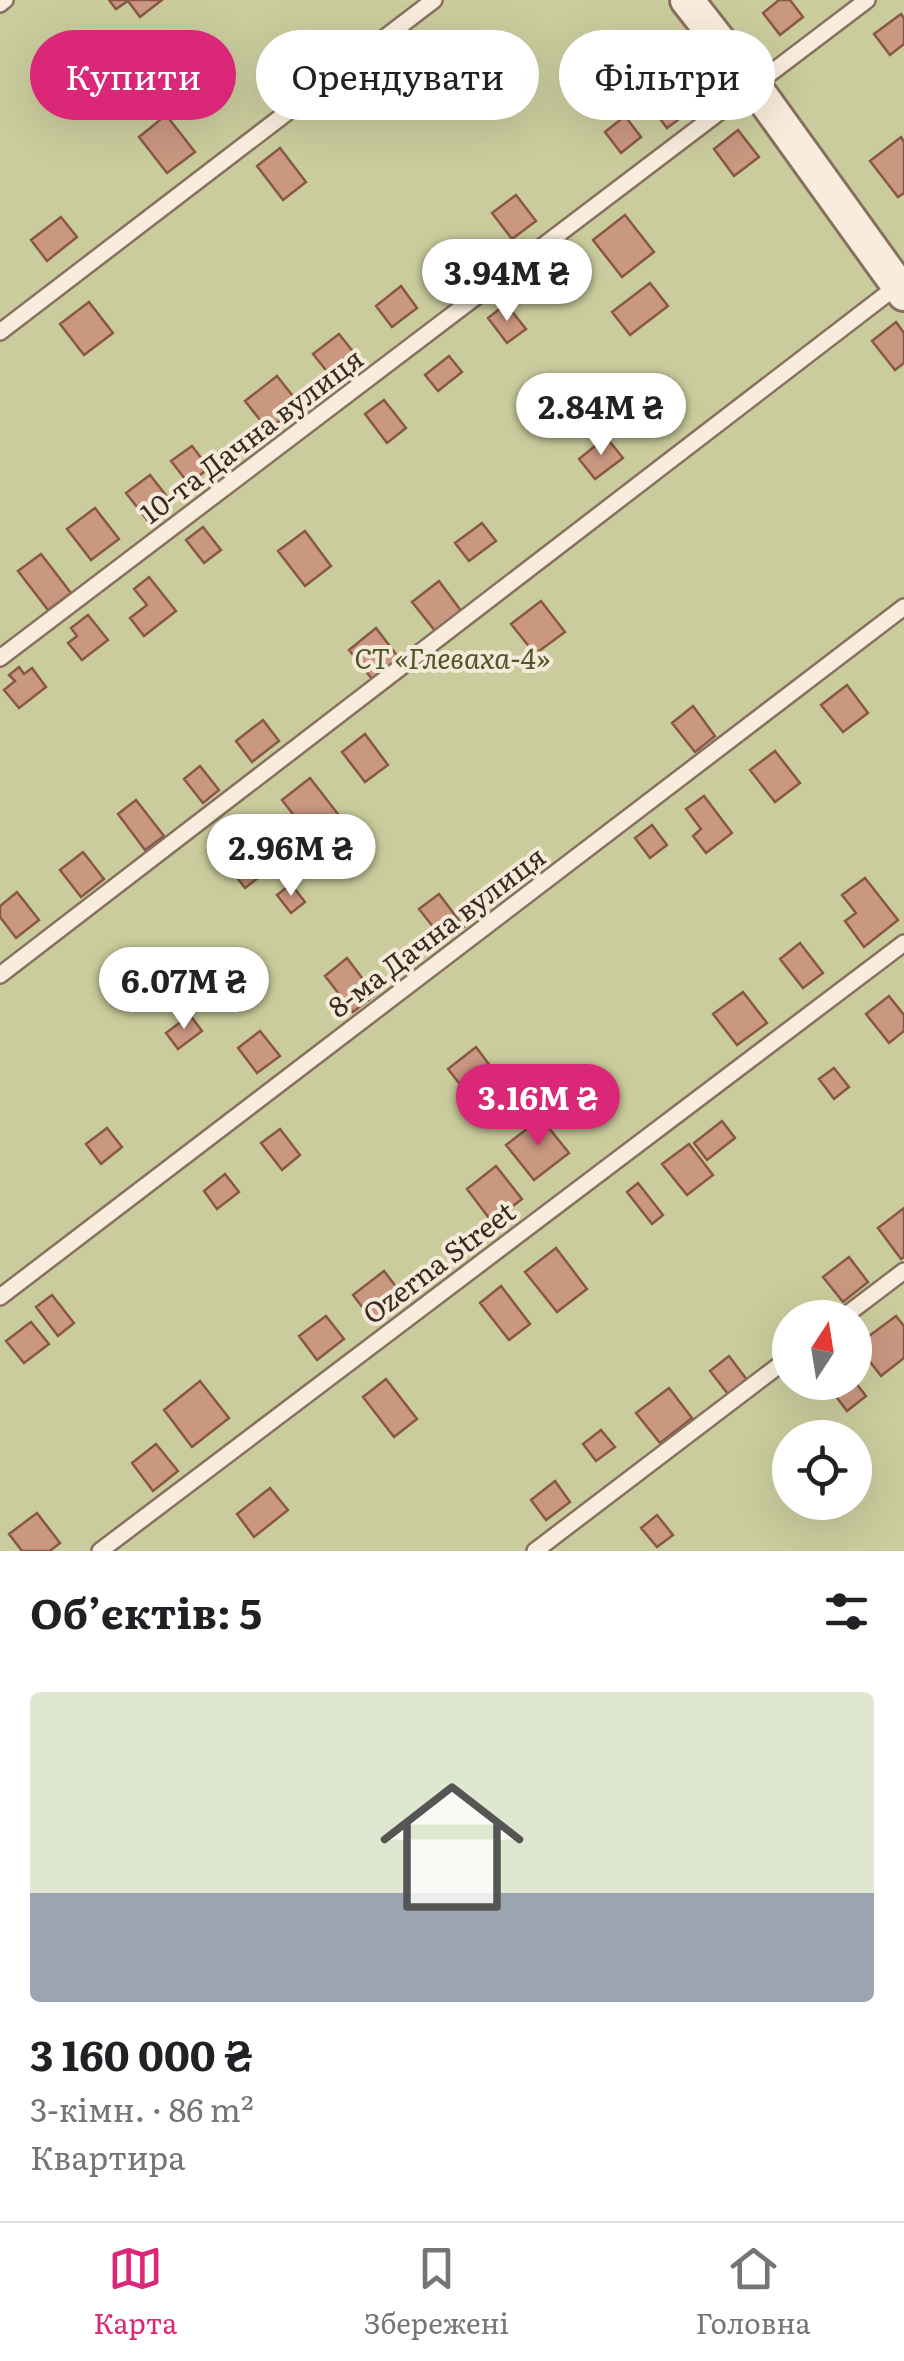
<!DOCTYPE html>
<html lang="uk">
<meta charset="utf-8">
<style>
body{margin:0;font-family:Literata,serif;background:#f6f6f6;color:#202124;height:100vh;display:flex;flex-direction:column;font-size:38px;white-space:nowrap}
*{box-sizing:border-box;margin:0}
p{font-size:32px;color:#757577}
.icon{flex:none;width:55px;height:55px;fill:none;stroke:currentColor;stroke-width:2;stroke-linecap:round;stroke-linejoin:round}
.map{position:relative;height:1551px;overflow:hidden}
.drawer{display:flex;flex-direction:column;background:#fff;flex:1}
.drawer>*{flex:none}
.banner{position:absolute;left:30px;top:30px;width:845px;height:90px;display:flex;gap:20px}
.needle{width:65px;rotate:12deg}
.buttons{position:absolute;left:772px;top:1300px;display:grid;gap:20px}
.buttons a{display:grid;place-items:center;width:100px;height:100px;border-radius:50%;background:#fff;box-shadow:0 10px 40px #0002;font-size:50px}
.price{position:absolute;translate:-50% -85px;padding:0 22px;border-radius:35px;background:#fff;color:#222;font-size:32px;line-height:65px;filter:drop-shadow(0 2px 5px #0008)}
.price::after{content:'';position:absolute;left:50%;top:60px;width:30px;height:22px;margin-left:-15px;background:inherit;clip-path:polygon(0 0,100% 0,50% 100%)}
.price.current{background:#db2777;color:#fff}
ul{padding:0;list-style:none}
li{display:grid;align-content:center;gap:20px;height:530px;padding:0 30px}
li span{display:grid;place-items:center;height:310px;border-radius:10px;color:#555}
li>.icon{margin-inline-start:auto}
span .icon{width:180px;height:180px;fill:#fffc;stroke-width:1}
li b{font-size:42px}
h2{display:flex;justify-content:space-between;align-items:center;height:120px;padding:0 30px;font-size:42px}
.pill{padding:0 35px;border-radius:45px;background:#fff;box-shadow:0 10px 40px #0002;font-size:35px;line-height:90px}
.pill.current{background:#db2777;color:#fff}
.dock{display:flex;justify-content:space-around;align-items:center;height:140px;border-top:2px solid #e0e0e0;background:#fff;font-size:28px;color:#757577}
.dock a{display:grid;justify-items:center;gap:5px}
.dock .current{color:#db2777}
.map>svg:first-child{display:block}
.green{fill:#cbcc9d;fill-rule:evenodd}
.building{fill:#ca9780;stroke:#885845;stroke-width:2.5}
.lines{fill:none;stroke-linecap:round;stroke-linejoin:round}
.lane-casing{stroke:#89705e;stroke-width:20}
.street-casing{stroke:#89705e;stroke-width:38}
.lane{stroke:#f8eddc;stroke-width:15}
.street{stroke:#f8eddc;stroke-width:32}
.labels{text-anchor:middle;stroke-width:8;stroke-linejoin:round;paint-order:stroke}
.street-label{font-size:28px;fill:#3a2b21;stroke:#f5ead9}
.park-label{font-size:28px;font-style:italic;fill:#505628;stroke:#f5ead9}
</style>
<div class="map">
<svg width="904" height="1551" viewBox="0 0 904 1551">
<rect width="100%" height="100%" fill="#eddfc9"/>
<!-- green -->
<path class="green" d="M0,0H904V1551H0ZM790,1318H855V1382H790ZM790,1438H855V1502H790Z"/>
<!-- building -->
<path class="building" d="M109,0H162L140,17L128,1L116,9Z
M779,0H790L803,17L780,35L763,13Z
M901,14L904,18V44L890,55L874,34Z
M611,33L628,56L597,80L580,57Z
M407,61L424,82L388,110L372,89Z
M670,85L690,111L667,128L648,103Z
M166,115L195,152L167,173L139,137Z
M625,116L641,137L621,153L605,132Z
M738,130L759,157L734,176L714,149Z
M901,137L904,142V193L898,197L870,161Z
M280,148L306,182L283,200L257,166Z
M516,195L536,221L512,239L492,213Z
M625,215L654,252L622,277L593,240Z
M61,217L77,237L47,261L31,240Z
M650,283L668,306L630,335L612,312Z
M401,286L417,308L392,327L376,306Z
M89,302L113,333L84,355L60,324Z
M506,304L526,329L507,343L488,318Z
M896,322L904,333V363L895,370L872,341Z
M339,334L355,354L329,374L313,354Z
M449,356L462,372L438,391L425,375Z
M277,376L300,405L268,430L245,401Z
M659,382L682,412L659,430L644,411L652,405L643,394Z
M384,400L406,428L387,443L365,414Z
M606,437L623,458L595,479L579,459Z
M192,446L209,468L189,484L171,461Z
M150,475L172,503L148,521L126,493Z
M95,508L119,539L91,560L67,529Z
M482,523L496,541L469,561L455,543Z
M203,527L221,550L204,563L186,540Z
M305,531L331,566L305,586L278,551Z
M41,554L71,593L48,610L18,571Z
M149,577L176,611L144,636L130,618L147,605L134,589Z
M439,581L462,612L436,632L412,602Z
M541,601L565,632L535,654L511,624Z
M88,615L108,640L82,660L68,643L77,636L71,628Z
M376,628L399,658L372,679L349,650Z
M19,667L24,674L32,668L46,687L19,708L4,690L15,681L9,675Z
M847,685L868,713L843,732L821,705Z
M693,706L715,736L695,752L672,723Z
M263,720L279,741L252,762L236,741Z
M365,734L388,765L365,782L342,752Z
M775,751L800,783L775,802L750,770Z
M200,766L219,790L203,803L184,779Z
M310,778L341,818L313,840L282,800Z
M704,796L732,833L706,853L693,836L701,829L686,809Z
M136,800L164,836L145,850L118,814Z
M652,825L667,845L650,858L635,838Z
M242,837L268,870L245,888L219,854Z
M83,852L104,879L81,897L60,870Z
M865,878L898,920L864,947L845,921L856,913L842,895Z
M291,884L305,902L291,913L277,895Z
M17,892L39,920L16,938L0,917V906Z
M439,894L464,927L445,942L419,909Z
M800,943L823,973L803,988L780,959Z
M347,958L375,995L353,1012L325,976Z
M743,992L767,1023L737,1045L713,1014Z
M889,996L904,1015V1031L889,1043L866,1014Z
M190,1015L202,1031L178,1049L166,1033Z
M260,1031L280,1056L257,1073L238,1048Z
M476,1047L494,1071L466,1092L448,1069Z
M834,1068L849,1087L834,1099L819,1079Z
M541,1118L569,1153L534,1180L506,1145Z
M722,1121L735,1138L707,1160L694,1143Z
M107,1128L122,1147L101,1164L86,1144Z
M280,1129L300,1155L282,1170L261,1143Z
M689,1144L713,1175L687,1195L662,1164Z
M496,1166L522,1199L492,1222L467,1189Z
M225,1174L239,1192L217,1209L204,1191Z
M638,1183L663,1215L652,1224L627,1192Z
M904,1208V1257L901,1259L878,1228Z
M556,1248L587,1289L557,1312L525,1272Z
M849,1257L868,1282L843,1302L823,1277Z
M384,1271L404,1297L373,1321L353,1295Z
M501,1286L530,1324L509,1340L480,1303Z
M52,1295L74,1323L58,1336L36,1307Z
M326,1316L344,1339L317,1360L299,1336Z
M896,1316L904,1326V1358L881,1376L857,1345Z
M31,1322L49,1344L24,1363L6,1341Z
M729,1356L747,1380L728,1394L710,1371Z
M386,1379L417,1419L394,1437L363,1397Z
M200,1381L229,1418L192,1447L164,1410Z
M825,1382H855L866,1396L847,1411Z
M669,1388L692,1418L660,1443L636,1413Z
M601,1430L615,1447L596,1461L583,1444Z
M156,1444L178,1471L153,1491L132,1463Z
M555,1481L570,1502L546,1520L531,1500Z
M270,1488L288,1510L254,1537L237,1514Z
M37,1513L60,1543L50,1551H22L9,1534Z
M657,1515L673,1535L657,1547L641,1528Z"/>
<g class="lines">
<!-- lane casing -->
<g class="lane-casing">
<path id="lane" d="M0,4L5,0
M0,332L434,0
M0,658L867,0
M0,975L901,283
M0,1297L904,607
M842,1318L904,1271
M100,1551L904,943
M535,1551L790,1357"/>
</g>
<!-- street casing -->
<g class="street-casing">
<path id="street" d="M687,0L755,87L904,294"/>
</g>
<!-- lane -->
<use href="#lane" class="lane"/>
<!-- street -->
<use href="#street" class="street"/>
</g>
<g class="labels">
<!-- street labels -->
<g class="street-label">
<text transform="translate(252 436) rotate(-37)" y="10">10-та Дачна вулиця</text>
<text transform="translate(437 932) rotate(-37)" y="10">8-ма Дачна вулиця</text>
<text transform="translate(439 1263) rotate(-37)" y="10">Ozerna Street</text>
</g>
<!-- park labels -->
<g class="park-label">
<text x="452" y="669">СТ «Глеваха-4»</text>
</g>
</g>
</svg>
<div class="buttons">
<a><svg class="needle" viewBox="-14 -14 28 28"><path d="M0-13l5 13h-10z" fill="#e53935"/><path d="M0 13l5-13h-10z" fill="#757577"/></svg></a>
<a><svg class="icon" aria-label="locate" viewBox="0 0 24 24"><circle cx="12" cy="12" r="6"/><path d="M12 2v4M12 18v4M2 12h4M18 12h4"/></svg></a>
</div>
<b class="price" style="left:507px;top:324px">3.94M ₴</b>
<b class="price" style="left:601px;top:458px">2.84M ₴</b>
<b class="price" style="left:291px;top:899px">2.96M ₴</b>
<b class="price" style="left:184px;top:1032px">6.07M ₴</b>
<b class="price current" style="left:538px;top:1149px">3.16M ₴</b>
<div class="banner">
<a class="pill current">Купити</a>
<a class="pill">Орендувати</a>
<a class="pill">Фільтри</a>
</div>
</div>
<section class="drawer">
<h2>Об’єктів: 5<svg class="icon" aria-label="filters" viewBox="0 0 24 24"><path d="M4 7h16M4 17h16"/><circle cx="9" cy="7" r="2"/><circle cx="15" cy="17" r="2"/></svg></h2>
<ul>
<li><span style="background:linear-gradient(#dfe7d0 65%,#9aa5b1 0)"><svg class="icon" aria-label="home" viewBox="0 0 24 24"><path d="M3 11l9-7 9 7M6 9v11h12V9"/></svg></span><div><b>3 160 000 ₴</b><p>3-кімн. · 86 m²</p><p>Квартира</p></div></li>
</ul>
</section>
<nav class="dock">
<a class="current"><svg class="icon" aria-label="map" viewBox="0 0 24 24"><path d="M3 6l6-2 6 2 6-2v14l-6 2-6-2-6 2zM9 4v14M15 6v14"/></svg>Карта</a>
<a><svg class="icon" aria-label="saved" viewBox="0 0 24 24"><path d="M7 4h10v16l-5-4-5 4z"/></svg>Збережені</a>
<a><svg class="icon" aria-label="home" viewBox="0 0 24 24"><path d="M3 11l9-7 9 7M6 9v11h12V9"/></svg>Головна</a>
</nav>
